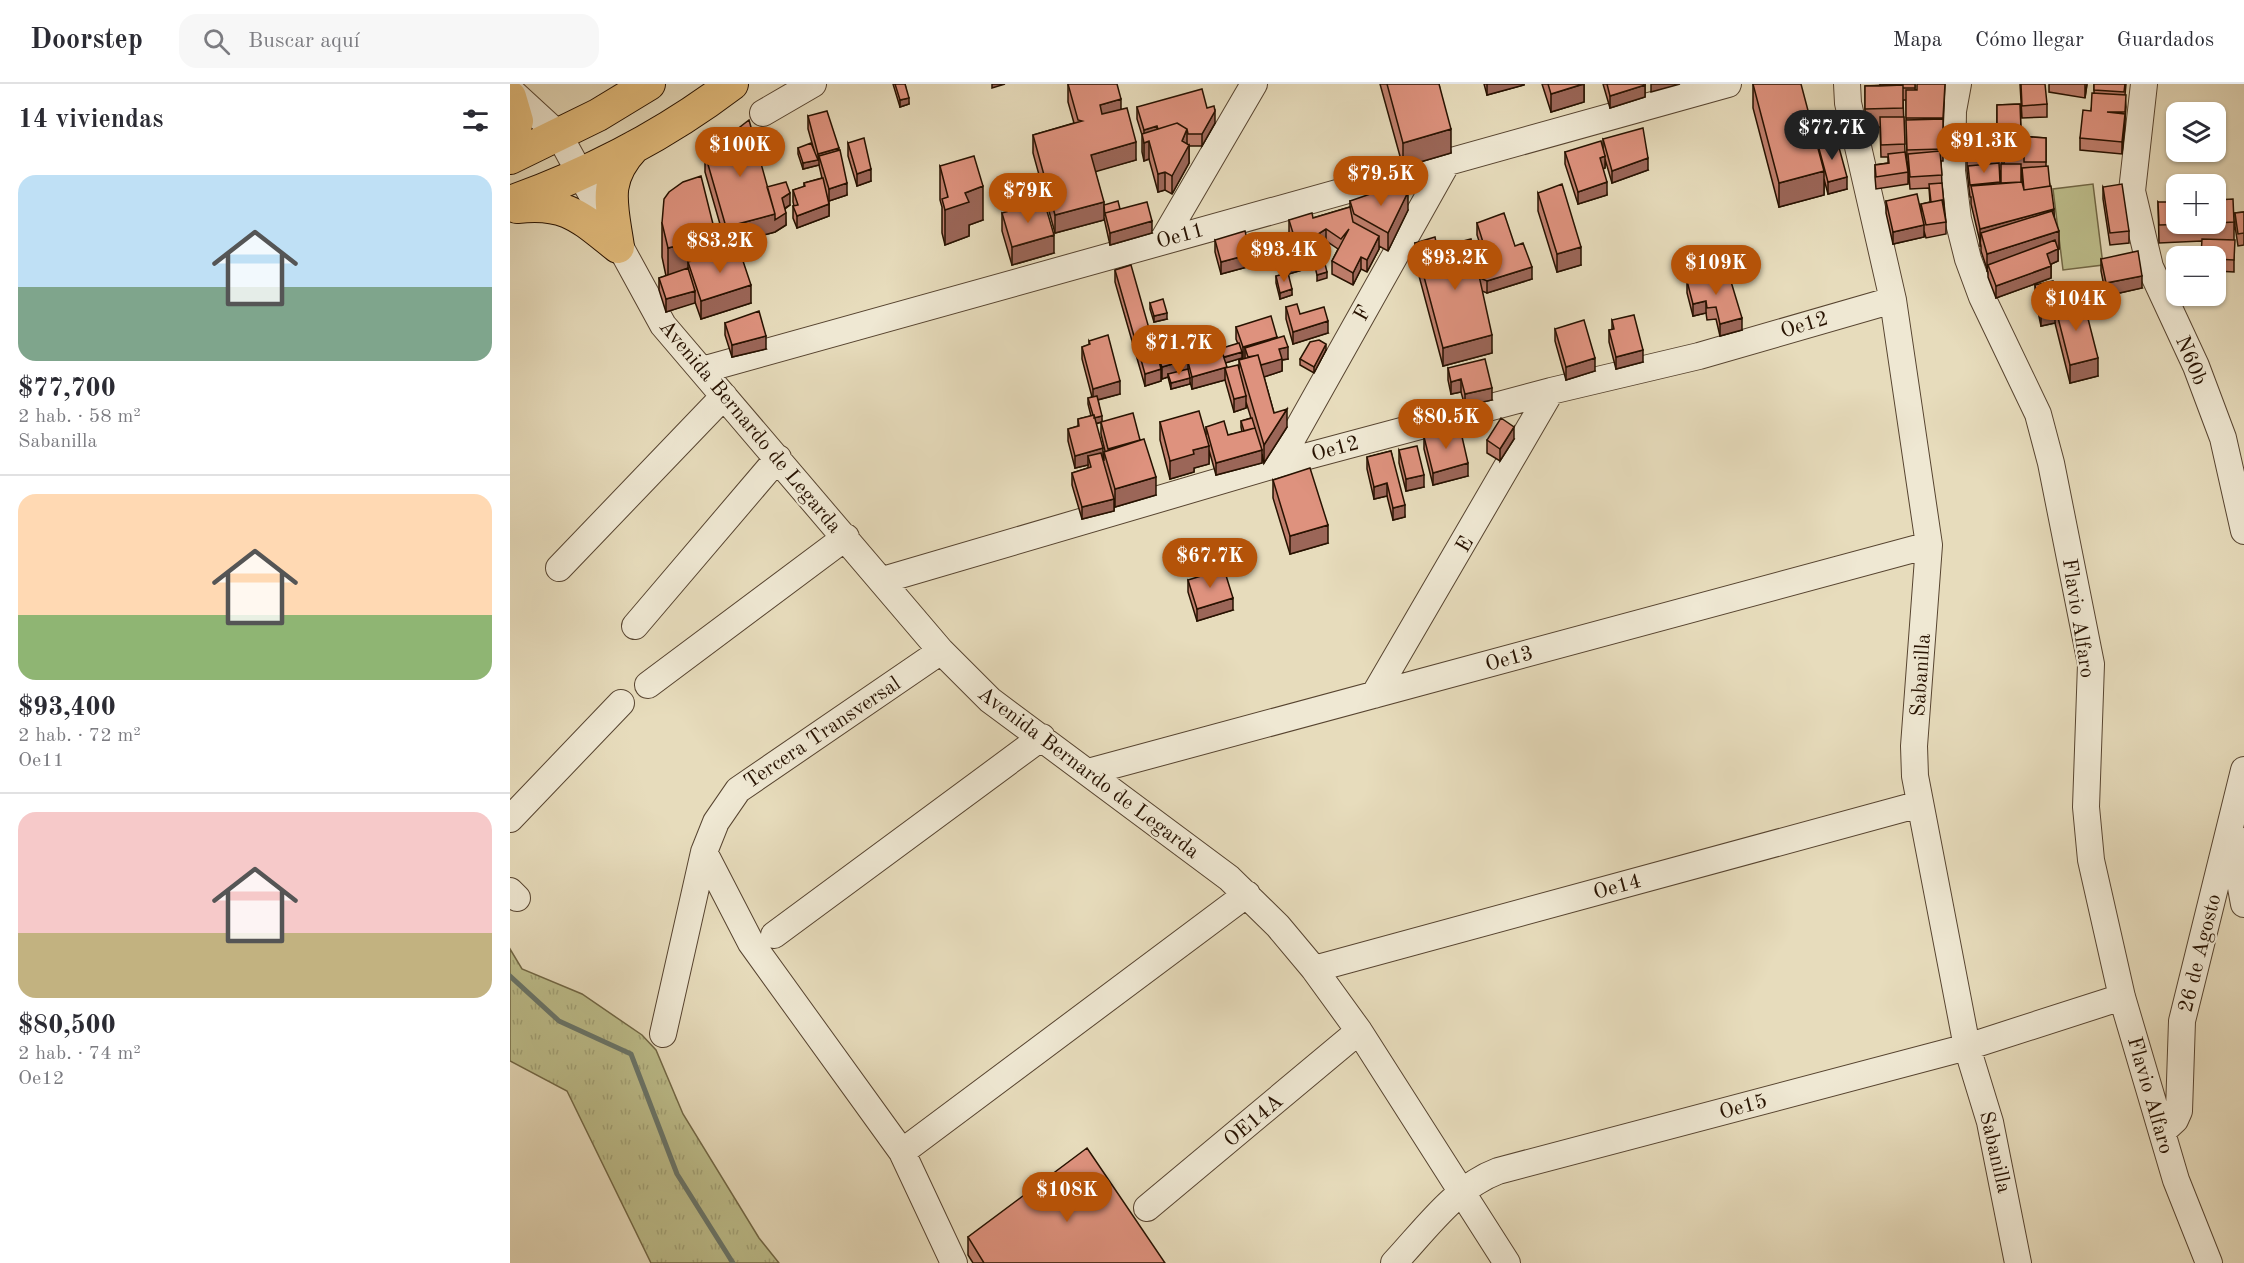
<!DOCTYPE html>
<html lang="es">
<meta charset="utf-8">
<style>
body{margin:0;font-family:"Old Standard TT",serif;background:#f7f7f7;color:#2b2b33;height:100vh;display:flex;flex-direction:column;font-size:22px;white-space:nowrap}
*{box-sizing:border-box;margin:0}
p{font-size:20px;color:#7c7c81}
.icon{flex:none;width:33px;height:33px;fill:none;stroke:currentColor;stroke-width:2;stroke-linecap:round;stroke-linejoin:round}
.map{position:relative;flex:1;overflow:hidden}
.details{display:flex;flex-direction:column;background:#fff;width:510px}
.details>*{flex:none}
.tools{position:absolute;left:1656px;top:18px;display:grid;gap:12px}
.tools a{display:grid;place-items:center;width:60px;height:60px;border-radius:12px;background:#fff;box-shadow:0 2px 4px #0004;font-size:30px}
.price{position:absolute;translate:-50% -51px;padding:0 14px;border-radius:21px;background:#b45309;color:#fff;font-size:20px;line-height:39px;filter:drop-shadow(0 2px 3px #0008)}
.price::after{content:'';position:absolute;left:50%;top:36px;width:18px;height:14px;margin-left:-9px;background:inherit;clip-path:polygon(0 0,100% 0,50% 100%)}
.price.current{background:#222;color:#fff}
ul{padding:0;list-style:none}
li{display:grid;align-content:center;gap:12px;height:318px;padding:0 18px}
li+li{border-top:2px solid #e1e1e2}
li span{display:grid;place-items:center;height:186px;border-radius:18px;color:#555}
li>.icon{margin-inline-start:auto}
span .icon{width:108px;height:108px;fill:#fffc;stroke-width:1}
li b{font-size:26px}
h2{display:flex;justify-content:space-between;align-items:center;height:72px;padding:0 18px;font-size:26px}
header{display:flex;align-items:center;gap:36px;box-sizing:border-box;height:84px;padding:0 30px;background:#fff;border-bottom:2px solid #e1e1e2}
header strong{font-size:28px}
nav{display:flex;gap:33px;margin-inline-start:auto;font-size:21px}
.search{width:420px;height:54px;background:#f7f7f7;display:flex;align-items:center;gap:15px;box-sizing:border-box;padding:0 21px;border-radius:18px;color:#7c7c81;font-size:22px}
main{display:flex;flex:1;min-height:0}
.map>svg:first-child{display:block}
.grass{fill:url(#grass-tufts);stroke:#726846;stroke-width:1.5}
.pitch{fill:#bdbe8c;stroke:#726846;stroke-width:1.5}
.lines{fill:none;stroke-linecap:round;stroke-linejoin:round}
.stream{stroke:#6a776c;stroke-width:5}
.minor-casing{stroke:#574430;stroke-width:28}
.major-casing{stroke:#271201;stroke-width:34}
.minor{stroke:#efe8d3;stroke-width:26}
.major{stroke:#e4be7e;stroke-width:32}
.wall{fill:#bf7e6c;stroke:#271201;stroke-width:1.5;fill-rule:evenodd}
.shaded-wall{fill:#9b6658;stroke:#271201;stroke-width:1.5}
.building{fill:#de927e;stroke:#271201;stroke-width:1.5}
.labels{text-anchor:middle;stroke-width:4.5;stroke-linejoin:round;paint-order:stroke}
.street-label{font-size:21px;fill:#271201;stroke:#efe8d3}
</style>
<header>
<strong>Doorstep</strong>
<div class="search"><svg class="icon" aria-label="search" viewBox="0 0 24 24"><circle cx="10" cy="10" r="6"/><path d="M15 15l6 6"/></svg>Buscar aquí</div>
<nav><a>Mapa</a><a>Cómo llegar</a><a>Guardados</a></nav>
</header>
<main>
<section class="details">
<h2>14 viviendas<svg class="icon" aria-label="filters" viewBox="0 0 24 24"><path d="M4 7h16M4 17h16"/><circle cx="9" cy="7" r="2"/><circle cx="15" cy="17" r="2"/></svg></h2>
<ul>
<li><span style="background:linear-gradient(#bfe0f5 60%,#7fa58c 0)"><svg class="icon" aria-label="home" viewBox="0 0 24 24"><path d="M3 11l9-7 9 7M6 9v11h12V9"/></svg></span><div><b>$77,700</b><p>2 hab. · 58 m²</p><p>Sabanilla</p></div></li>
<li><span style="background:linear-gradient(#ffd9b3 65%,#8fb573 0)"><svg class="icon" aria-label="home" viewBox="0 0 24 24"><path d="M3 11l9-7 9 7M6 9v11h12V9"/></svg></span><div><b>$93,400</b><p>2 hab. · 72 m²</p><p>Oe11</p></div></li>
<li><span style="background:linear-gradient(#f6c9c9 65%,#c2b280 0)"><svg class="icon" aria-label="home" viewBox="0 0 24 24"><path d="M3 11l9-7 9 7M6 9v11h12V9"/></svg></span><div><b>$80,500</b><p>2 hab. · 74 m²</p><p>Oe12</p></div></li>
</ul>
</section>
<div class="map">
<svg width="1734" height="1179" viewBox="0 0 1734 1179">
<defs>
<pattern id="grass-tufts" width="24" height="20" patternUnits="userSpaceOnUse" patternTransform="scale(1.5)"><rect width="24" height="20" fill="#bdbe8c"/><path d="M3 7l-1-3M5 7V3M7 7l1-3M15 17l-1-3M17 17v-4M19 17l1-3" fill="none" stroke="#a2a277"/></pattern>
</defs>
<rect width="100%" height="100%" fill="#e7dcbc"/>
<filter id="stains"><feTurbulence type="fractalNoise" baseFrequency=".00333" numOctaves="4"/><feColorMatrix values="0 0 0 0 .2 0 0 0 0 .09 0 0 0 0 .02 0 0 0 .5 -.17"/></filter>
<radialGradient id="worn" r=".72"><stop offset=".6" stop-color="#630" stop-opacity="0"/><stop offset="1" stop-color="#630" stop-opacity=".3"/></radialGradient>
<!-- grass -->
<path class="grass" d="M0,865L12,885L72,910L132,951L146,966L173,1030L249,1154L269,1179H141L57,1007L0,977Z"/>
<!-- pitch -->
<path class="pitch" d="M1583,100L1593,181L1553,186L1543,105Z"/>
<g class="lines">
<!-- stream -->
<path class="stream" d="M0,892L49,937L121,970L167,1090L223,1179"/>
<!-- minor casing -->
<g class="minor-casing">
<path id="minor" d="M1337,0L1338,19L1383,216L1419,461L1404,662L1405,692L1457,963L1480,1038L1508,1179
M1448,0L1443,27L1442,87L1448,135L1458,175L1472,213L1528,330L1541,379L1581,580L1576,723L1581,776L1612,913L1666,1096L1699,1179
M1634,0L1622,107L1640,183L1686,282L1713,354L1734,447
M0,6L49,51L153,241L431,567L480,616L719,794L768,842L804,885L849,947L997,1179
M253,29L303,0
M653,156L744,0
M192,286L1218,0
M768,380L937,79
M49,484L214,312
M373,496L768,380L1041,307L1189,272L1383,216
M125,542L268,374
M138,601L336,453
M864,611L1041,307
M578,688L1419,461
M0,735L111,619
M1734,757L1728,787L1734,820
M194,768L241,859L392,1068L444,1179
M0,807L7,814
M264,851L532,653
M804,885L1410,720
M153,950L194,768L206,738L228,706L431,567
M1652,1048L1665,1036L1669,1027L1672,937L1734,686
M392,1068L737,810
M637,1124L849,947
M884,1179C915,1146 945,1103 988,1087L1457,963L1612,913"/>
</g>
<!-- major casing -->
<g class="major-casing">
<path id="major" d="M0,13L7,37L0,61
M0,74L88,31L139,0
M0,118C79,90 155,51 222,0
M7,123C57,117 71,134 108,163
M108,163C102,121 92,97 124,63"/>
</g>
<!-- minor -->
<use href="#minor" class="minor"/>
<!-- major -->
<use href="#major" class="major"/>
</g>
<!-- wall -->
<path class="wall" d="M383,0H395L399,20L390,23Z
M558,0L611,25L626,76L585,87L594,121L610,125L642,149L600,161L594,134V136L545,149L523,69V51L564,39L558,18Z
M870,0H929L941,69L893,83Z
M974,0H1014V1L977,11Z
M1032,0H1074V18L1041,28Z
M1093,0H1135V13L1100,24Z
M1243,0L1308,64V61L1337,105L1318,110L1314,95V111L1269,123L1243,24Z
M1405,0V6L1435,0L1433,46V77H1431L1432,101L1436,138V150L1416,154L1414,147V153L1383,160L1376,129V117L1411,129V120L1420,118L1419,104L1400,105L1398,78H1397L1398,88V100L1366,105L1365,93V81L1378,79V73H1371L1370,43H1355V2ZM1393,16H1396L1397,78L1395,68Z
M1510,0L1537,20V33L1512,34Z
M1539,0H1577L1575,14L1539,8Z
M1584,0H1616L1615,11L1616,23L1612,70L1570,66V54L1581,27L1584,9Z
M1510,20L1511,52L1536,54V82L1540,102L1549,165L1548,166V177L1541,180V194L1486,214L1478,193V188L1471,167V162L1461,120V113H1460L1457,87V50H1487V21ZM1492,58H1494V80H1492ZM1511,85H1512L1513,100L1511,98ZM1489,87H1491V99H1490Z
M627,23L697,24L705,39L692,62H679V79L662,110L655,106L648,108L639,75L634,77L632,68V51L627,35Z
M298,32L329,67L337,111L319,117V132L287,144L283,134V122H284L283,118V106L294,103V99L312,94L309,81L293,85L288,70V64L304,66L298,45Z
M1093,55L1138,86L1102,99L1095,75V84L1093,85L1097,111L1068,120L1055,80V68L1093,66Z
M338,59L361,97L347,102L338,72Z
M195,70L257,103L280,121L275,125L276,141L265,148L216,161L195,88Z
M430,82L473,136L459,141V152L435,161L432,149V123L430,116Z
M1593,103L1619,147V159L1600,161L1593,115Z
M1028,109L1071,181L1047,188L1028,127Z
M1706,116L1724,138V188L1706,187V172L1692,157L1649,159L1648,118L1666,140H1706Z
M840,117L898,126L878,167L869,162V165L857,188L851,185L843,201L822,190V177L828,165L816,157L811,161L813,180L778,190L782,211L770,215L766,199V192L771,191L765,166V154L779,150V136L803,134L840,123Z
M1734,128V161L1728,162L1725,142V129Z
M492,129L544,169L502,181L492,147Z
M152,139L206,169L241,219L191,235L185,218L156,228L149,206V194L156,192L152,173Z
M967,139L1005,162L1022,195L977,209L972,207L982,269L933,282L905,177V159L965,175L974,172L967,151Z
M705,156L741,182L711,190L705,168Z
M1591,175L1632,204L1596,212L1591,187Z
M605,186L640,260H637L639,269L644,267V254L683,276L709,269V265L728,260L726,255V243L767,254L778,275L772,276V287L754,293L764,329L777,343L754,379L752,370V379L706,391L699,366V380L684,384V388L660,395L650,356V338L696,350V343L718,351L732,348L731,343V337L741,334L736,318V324L724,328L715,296L682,305L680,298V300L661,305L658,293L652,295L651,293V297L635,302L605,198ZM732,272L733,275L729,276V286L717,284L715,279L732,274Z
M1177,197H1197L1232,246L1210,252L1206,235L1197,236L1196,229L1183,232L1177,209Z
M1525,201L1548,222L1588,292L1560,299L1545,239L1531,242L1525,213Z
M640,219L657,235L644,238L640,225Z
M776,223L790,230L818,249L783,260L776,235Z
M1102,236L1133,278L1106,285L1099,258V246H1102Z
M215,239L256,265L222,273L215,251Z
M1045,245L1085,287L1056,296L1045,257Z
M579,257L610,310L588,316L592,338L646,411L605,423L604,420V427L572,435L562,401V389L578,384V381L565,384L558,357V345L568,342V335L581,332L578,320V314L582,313L572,275V263L579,261ZM591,338V350L595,367L594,368V377L586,340Z
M816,266L804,289L790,281V275Z
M938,284L982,316L955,322L951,308L941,310L938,296Z
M914,353L958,392L923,401L914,365Z
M1004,355L990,377L977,369V356Z
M889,366L914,403L896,407L889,379Z
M881,367L895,433L883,436L877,412L864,415L857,385V373Z
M763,396L818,459L780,470L763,414Z
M678,496L723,526L687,537L678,508Z
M458,1153L655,1179H463L458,1171Z"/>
<!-- shaded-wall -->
<path class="shaded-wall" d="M482,0H495L482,4Z
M977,0H1014V1L977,11Z
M1074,0V18L1041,28V10Z
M1141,0H1170L1141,8Z
M1575,0H1577L1575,14Z
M1135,1V13L1100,24V12Z
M399,14V20L390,23V16Z
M611,15V33L590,39V21Z
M705,27V39L692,62V50Z
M1615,30V42L1612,70V58Z
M647,42V54L634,58V46Z
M677,45V63L679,61V79L662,110V92L672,57Z
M941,45V69L893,83V59Z
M639,57V75L634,77V59Z
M626,58V76L581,89V71Z
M329,64V76L309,72V81L293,85V79L308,76V70Z
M1095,72V84L1090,86V74Z
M1138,74V86L1102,99V87Z
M361,85V97L347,102V90Z
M1314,87V111L1269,123V99Z
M655,88V106L648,108V90Z
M1337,93V105L1318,110V98Z
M1097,98V111L1068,120V108Z
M337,99V111L319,117V105Z
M473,102V136L459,141V152L435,161V126L455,109Z
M898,108V126L878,167V149Z
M280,109V121L272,126V114Z
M594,118V136L545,149V131Z
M319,120V132L287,144V132Z
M1544,125V143L1471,149L1470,163V145Z
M276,129V141L265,148L216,161V143L265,130Z
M642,137V149L600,161V149Z
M1414,141V153L1383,160V148Z
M816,145V157L808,162V150Z
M1549,147V165L1548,166V177L1537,182V170L1478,181L1477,188V170Z
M544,151V169L502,181V163Z
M206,152V186L178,178V193L158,198V164Z
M869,152V165L857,188V176Z
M1071,163V181L1047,188V170Z
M813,168V180L772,192V180Z
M741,170V182L711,190V178Z
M851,173V185L843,201V189Z
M1541,182V194L1486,214V202Z
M1022,183V195L977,209V197Z
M817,188V194L807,197V191Z
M1632,192V204L1596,212V199Z
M241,201V219L191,235V217Z
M782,205V211L770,215V209Z
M185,207V219L156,228V215Z
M1196,217V229L1183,232V220Z
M1545,226V239L1531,242V229Z
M657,229V235L644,238V232Z
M1232,234V246L1210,252V240Z
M818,237V249L783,260V248Z
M640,248V260L627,263L625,254L624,264V252Z
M982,251V269L933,282V264Z
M256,252V265L222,273V261Z
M767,253V265L735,264V275L733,276V263Z
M816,260V266L804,289V283Z
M778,263V275L772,276V287L751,294V281L769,265Z
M1133,266V278L1106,285V273Z
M732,268V274L712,280V274Z
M683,274V286L678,278V288L658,290V293L652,295V283Z
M1085,274V287L1056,296V283Z
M1588,274V292L1560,299V281Z
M717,283L715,284V296L682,305V293Z
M651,285V297L635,302V290Z
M680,294V300L661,305V299Z
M951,295V308L941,310V298Z
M610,297V310L583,317V305Z
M982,304V316L955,322V310Z
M736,312V324L724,328V315Z
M777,325V343L754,379V361Z
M592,332V338L583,340V334Z
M1004,343V355L990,377V365Z
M699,362V380L684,384V388L660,395V377L683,366Z
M593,364V377L578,372V381L565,384V372Z
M752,366V379L706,391V379Z
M958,379V392L923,401V389Z
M914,391V403L896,407V395Z
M646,393V411L605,423V405Z
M877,399V412L864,415V403Z
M604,415V427L572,435V423Z
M895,421V433L883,436V424Z
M818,441V459L780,470V452Z
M723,514V526L687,537V525Z"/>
<!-- building -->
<path class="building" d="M385,0H395L399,14L390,16Z
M558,0H607L611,15L590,21L592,30L617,24L626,58L581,71L594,118L545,131L523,51L572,37L568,36Z
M877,0H929L941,45L893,59Z
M1038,0H1073L1041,10Z
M1097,0H1135V1L1100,12Z
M1243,0H1291L1314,87L1269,99Z
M1370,0H1405V4H1393V1L1370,2Z
M1407,0H1435L1433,34H1396V6H1407Z
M1511,0H1535L1537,20L1512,22Z
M1584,0H1615L1614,8L1584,6Z
M1393,1V24L1355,25V2Z
M692,5L697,24L704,22L705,27L692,50H678L677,45L667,39L648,45L647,42L634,46L627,23Z
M1582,9L1616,11L1615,28H1597L1615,30L1612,58L1570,54L1573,26L1581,27Z
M1510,20L1511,46H1487V21Z
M317,27L329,64L308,70L298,32Z
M1370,33H1394L1395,60L1371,61Z
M1433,35V65L1397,66L1396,36Z
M239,36L265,130L216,143L195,70Z
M667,39L677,45L672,57L679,61L662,92L655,88L648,90L639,57L634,59L632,50Z
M1133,44L1138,74L1102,87L1093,55Z
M1457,50H1492V75H1457Z
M1494,51L1536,54V78H1514V73H1494Z
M354,54L361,85L347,90L338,59Z
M1327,56L1337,93L1318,98L1308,61Z
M1091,57L1095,72L1090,74L1097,98L1068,108L1055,68Z
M301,59L308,76L293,79L288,64Z
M330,66L337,99L319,105L309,72Z
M1430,67L1432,91L1400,93L1398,70Z
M1395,68L1398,88L1366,93L1365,81L1379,79L1378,70Z
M464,72L473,102L455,109L459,118L435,126L432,115L438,113L430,82Z
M1489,79L1490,98L1460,101L1458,82Z
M1491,80H1511V98L1491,99Z
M1538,82L1540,102L1514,106L1512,84Z
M191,92L206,152L158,164L152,139L154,115L159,108L173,98Z
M313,94L319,120L287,132L283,122L288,121L283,106L295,102L294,99Z
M276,98L280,109L272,114L276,129L265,136V130L257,103Z
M1512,98L1514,106L1541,102L1544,125L1470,145L1461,102Z
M1432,99L1434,121H1433L1432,116L1421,118L1419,100Z
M889,100L898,108L878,149L844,130L840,117Z
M1052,100L1071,163L1047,170L1028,109Z
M1612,100L1619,147L1600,149L1593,103Z
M1407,110L1414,141L1383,148L1376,117Z
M1723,115L1724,138L1706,139V116Z
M1432,116L1436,138L1416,141L1411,120Z
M534,117L544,151L502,163L492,129Z
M608,117L610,125L595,129V132L594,121Z
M637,118L642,137L600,149L595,129Z
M1648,118H1666V140H1684L1649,141Z
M840,123L843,138L869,152L857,176L851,173L843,189L822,177L839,145L831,155L816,145L808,150L813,168L772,180L765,154L783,149L779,136L802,129L803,134Z
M1542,127L1549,147L1477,170L1471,149Z
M1734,128V149L1728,150L1725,129Z
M994,129L1005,162L1013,159L1022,183L977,197L970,194L965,175L977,171L967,139Z
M735,147L741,170L711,178L705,156Z
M925,153L927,164L961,155L982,251L933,264L905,159Z
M1692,155L1725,156L1724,176L1706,175V172H1691Z
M1545,156L1548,165L1537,170L1541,182L1486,202L1478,181Z
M228,162L241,201L191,217L178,178Z
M1628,167L1632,192L1596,199L1591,175Z
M815,180L817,188L807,191L805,183Z
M621,181L640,248L624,252L605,186Z
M178,184L185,207L156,215L149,194Z
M778,189L782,205L770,209L766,192Z
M1195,190L1197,197L1219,191L1232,234L1210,240L1206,223L1197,224L1196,217L1183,220L1177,197Z
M1543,197L1548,222H1545V226L1531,229L1525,201Z
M653,215L657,229L644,232L640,219Z
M1573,215L1588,274L1560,281L1545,222Z
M787,220L790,230L814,223L818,237L783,248L776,223Z
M249,227L256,252L222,261L215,239Z
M1124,231L1133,266L1106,273L1099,246L1104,245L1102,236Z
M761,232L767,253L733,263L726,243Z
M1074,236L1085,274L1056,283L1045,245Z
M675,245L683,274L652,283L648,273L651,285L635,290L625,254L634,251L639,269L647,266L644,254Z
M598,251L610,297L583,305L572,263L580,260L579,257Z
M774,252L778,263L769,265L772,275L751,281L748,271L738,273L735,264Z
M809,256L816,260L804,283L790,275L800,258Z
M729,259L732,268L714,273L712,268L710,269L709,265Z
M712,268L717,283L682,293L678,278Z
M748,271L764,329L777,325L754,361L729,276Z
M975,275L982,304L955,310L951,295L941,298L938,284Z
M728,281L736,312L724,315L715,284Z
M678,285L680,294L661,299L658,290Z
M587,312L592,332L584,334V331H583L578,314Z
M689,327L699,362L683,366L684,370L660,377L650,338Z
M623,329L630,356L598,365L591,338Z
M584,331L593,364L565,372L558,345L569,342L568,335Z
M742,334L745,344L734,347L731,337Z
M991,334L1004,343L990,365L977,356Z
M714,337L718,351L745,344L752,366L706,379L696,343Z
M950,344L958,379L923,389L914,353Z
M634,355L646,393L605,405L594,368Z
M907,362L914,391L896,395L889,366Z
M881,367L895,421L883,424L877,399L864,403L857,373Z
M591,369L604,415L572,423L562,389L581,383L578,372Z
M800,384L818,441L780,452L763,396Z
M714,485L723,514L687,525L678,496Z
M577,1064L655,1179H474L458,1153Z"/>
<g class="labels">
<!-- street labels -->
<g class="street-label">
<text transform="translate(670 151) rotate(-15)" y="7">Oe11</text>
<text transform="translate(852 229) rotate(-61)" y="7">F</text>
<text transform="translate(1294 240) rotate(-17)" y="7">Oe12</text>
<text transform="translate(1682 276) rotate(67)" y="7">N60b</text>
<text transform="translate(241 342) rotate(50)" y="7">Avenida Bernardo de Legarda</text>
<text transform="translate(825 364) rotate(-15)" y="7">Oe12</text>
<text transform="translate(954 460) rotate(-60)" y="7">E</text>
<text transform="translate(1569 534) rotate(81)" y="7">Flavio Alfaro</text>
<text transform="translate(999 574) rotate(-15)" y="7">Oe13</text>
<text transform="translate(1410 591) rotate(-86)" y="7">Sabanilla</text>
<text transform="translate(312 648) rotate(-34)" y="7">Tercera Transversal</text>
<text transform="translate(579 688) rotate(37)" y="7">Avenida Bernardo de Legarda</text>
<text transform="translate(1107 802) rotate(-15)" y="7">Oe14</text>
<text transform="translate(1689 869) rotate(-76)" y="7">26 de Agosto</text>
<text transform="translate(1641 1011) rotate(74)" y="7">Flavio Alfaro</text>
<text transform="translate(1233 1022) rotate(-15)" y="7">Oe15</text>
<text transform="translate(743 1036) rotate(-40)" y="7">OE14A</text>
<text transform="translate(1486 1068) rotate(77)" y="7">Sabanilla</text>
</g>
</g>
<rect width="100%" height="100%" filter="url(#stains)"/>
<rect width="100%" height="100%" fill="url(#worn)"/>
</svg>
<div class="tools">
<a><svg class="icon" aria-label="layers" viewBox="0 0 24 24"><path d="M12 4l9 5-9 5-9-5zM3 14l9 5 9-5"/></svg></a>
<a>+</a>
<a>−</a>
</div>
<b class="price current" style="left:1322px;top:77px">$77.7K</b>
<b class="price" style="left:1474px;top:90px">$91.3K</b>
<b class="price" style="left:230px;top:94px">$100K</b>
<b class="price" style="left:871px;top:123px">$79.5K</b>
<b class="price" style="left:518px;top:140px">$79K</b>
<b class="price" style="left:210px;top:190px">$83.2K</b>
<b class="price" style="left:774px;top:199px">$93.4K</b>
<b class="price" style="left:945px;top:207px">$93.2K</b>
<b class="price" style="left:1206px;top:212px">$109K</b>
<b class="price" style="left:1566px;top:248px">$104K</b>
<b class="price" style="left:669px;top:292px">$71.7K</b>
<b class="price" style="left:936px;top:366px">$80.5K</b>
<b class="price" style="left:700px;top:505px">$67.7K</b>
<b class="price" style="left:557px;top:1139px">$108K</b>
</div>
</main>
